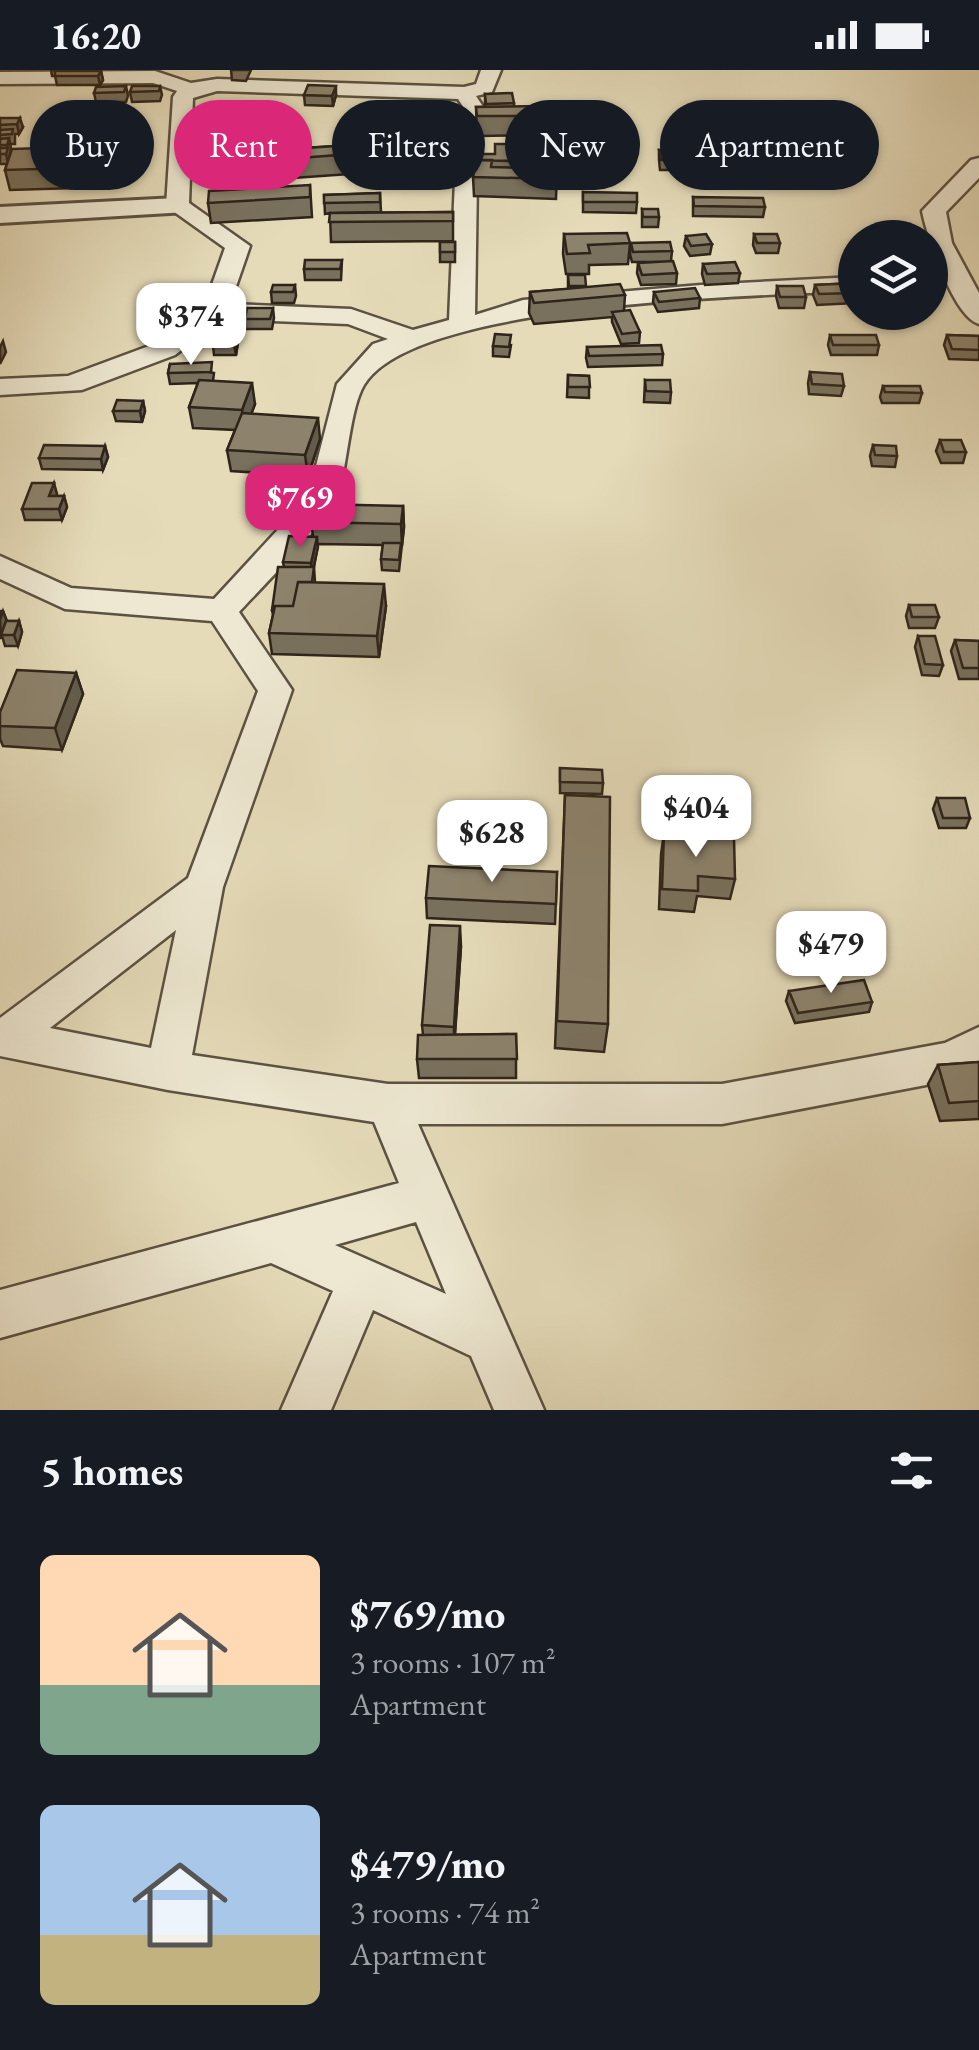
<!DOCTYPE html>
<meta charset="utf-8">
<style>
body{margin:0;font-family:"EB Garamond",serif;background:#20242c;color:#f1f3f6;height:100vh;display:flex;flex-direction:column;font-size:38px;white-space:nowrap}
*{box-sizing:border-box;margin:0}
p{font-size:32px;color:#9ea1a6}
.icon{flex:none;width:55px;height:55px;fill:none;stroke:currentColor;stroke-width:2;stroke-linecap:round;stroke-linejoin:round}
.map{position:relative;height:1340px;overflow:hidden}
.drawer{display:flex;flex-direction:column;background:#171b24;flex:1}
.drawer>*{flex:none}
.hud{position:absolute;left:30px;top:30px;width:920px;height:90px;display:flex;gap:20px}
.fabs{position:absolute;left:838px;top:150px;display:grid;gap:20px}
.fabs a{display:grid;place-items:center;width:110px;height:110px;border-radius:50%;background:#171b24;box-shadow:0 2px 8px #0004;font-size:50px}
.price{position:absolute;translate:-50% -85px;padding:0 22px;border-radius:20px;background:#fff;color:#222;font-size:32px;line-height:65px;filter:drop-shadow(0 2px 5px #0008)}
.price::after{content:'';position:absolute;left:50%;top:60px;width:30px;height:22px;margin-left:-15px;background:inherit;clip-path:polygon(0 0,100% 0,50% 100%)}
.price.current{background:#db2777;color:#fff}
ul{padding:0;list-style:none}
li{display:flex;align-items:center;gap:30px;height:250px;padding:0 40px}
li span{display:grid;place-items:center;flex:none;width:280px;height:200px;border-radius:15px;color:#555}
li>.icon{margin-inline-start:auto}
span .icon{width:120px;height:120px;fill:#fffc;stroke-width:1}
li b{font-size:42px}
h2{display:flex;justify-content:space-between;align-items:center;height:120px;padding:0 40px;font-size:42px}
.pill{padding:0 35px;border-radius:45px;background:#171b24;box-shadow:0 2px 8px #0004;font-size:35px;line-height:90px}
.pill.current{background:#db2777;color:#fff}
.status{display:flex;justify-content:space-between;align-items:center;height:70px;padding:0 50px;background:#171b24;direction:ltr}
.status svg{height:28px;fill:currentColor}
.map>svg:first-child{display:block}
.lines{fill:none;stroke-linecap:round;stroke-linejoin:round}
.minor-casing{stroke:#5c5242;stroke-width:5}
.tertiary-casing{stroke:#5c5242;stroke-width:6}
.minor{fill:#eee8d2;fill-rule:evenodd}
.tertiary{fill:#eee8d2;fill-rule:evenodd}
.wall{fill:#79715e;stroke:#2e241a;stroke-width:2.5}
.shaded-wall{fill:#635c4c;stroke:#2e241a;stroke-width:2.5}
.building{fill:#8d836d;stroke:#2e241a;stroke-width:2.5}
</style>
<div class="status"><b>16:20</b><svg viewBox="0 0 49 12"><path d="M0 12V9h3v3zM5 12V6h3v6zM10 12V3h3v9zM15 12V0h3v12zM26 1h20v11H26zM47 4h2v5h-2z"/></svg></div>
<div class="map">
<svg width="979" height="1340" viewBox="0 0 979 1340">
<rect width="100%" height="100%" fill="#e5dbb9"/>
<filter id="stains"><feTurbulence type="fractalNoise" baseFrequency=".002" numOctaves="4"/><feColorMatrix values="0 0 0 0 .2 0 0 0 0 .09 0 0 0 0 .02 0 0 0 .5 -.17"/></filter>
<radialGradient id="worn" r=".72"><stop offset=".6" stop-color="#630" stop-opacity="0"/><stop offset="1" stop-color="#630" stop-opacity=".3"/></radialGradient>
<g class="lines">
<!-- minor casing -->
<g class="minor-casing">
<path id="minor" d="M481,0H501L492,22L476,26L484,38L477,110L475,245L523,230L701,215L855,207V221C758,226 414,232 364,315C350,338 347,397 338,426C331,448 259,520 239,542L292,620L223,817L192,985L388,1014H722L945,973L979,957V998L952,1010L722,1054H418L544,1340H494L471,1286L373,1240L331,1340H281L333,1221L271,1193L0,1268V1220L399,1113L374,1052L168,1020L0,986V948L188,808L258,621L212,551L65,539L0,509V486L71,518L214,529L308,427L337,314L373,274L388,269L348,254L221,249L175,285L82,320L0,325V309L68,306L157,273L204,237L225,178L166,136L173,27L177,21L153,13L0,14V2L155,1L191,13L217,9L464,17L476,14ZM217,21L458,29L464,38L455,110L449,250L413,260L351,239L230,234L250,176L189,133L193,28ZM176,860L151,978L50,958ZM416,1152L446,1224L335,1175Z
M979,88V108L946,142L952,173L979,223V254C953,247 926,163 922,141L971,90Z"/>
</g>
<!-- tertiary casing -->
<g class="tertiary-casing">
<path id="tertiary" d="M177,128L187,130L191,136L187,142L0,153V137Z"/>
</g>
<!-- minor -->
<use href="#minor" class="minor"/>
<!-- tertiary -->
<use href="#tertiary" class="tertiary"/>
</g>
<!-- wall -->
<path class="wall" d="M51,0L101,1L103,10L100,15H57L55,6H52Z
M231,0H251L246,11L232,10Z
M126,16L128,26L126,32H96L94,23Z
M160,16L162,25L160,31L132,32L130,22Z
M485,24L514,33V37L545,46L544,65L477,66L476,37H485Z
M304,25H336L333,36L305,35Z
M437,33L438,50L401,51L400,34Z
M234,41V58L203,59L201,49Z
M289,47V65L250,66L248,56Z
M0,48L23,57L19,64H15V74H10V86L111,76L115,95L110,117L10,120L5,100L7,94H0Z
M445,57H460V87H444Z
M408,65L433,78L434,98L206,114L203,95L270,80L352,75L368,68V74L408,71Z
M516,74L515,98L557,99L556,129L474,126L473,107L495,84Z
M659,80L710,90L709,100H660L659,90Z
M310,115L312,147L211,153L208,133Z
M583,122L637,132L636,143L583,142Z
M380,123L381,142L335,143L453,142V171L331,172L330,143L325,144L324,125Z
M693,127L765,137L763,147L693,146Z
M642,139L659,147L658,157H642Z
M564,164L630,173L628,194L589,195V204H566L563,184Z
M754,164L780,173L778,183H756L753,175Z
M686,166L712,174L710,184L690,186L684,176Z
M440,172H455V192H440Z
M631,173L672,181L671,191L677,203L676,214L641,215L637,203L638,193L664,192H632L630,184Z
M342,190L341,210H305L304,199Z
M703,194L740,203L738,213L705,215L702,204Z
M568,205L586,217L625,225L624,240L640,262L639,273L621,274L612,252V247L534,254L529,243L530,222L568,219Z
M855,213V233L817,235L813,225L815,215Z
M295,215L296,226L294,233H272L271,222Z
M777,216L806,227L804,238H779L776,226Z
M654,222L700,228L699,238L658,242L653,232Z
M273,238L274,248L272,259H246L245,249Z
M238,249L240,259L236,285H214L213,275Z
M830,265L879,275L877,285H831L828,275Z
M947,265L979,266V290L949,289L944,275Z
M511,275L509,287L493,286V276Z
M587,277L663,284L662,295L588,297L586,288Z
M170,294L214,303L213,311L255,334L251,344L320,369L308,406L231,401L227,380L235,360L193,358L189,337L198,313L170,314L168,303Z
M810,302L844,316L841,326L809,324L808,313Z
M568,305L589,306V328L567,327Z
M645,310L671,322L670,333L644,332Z
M883,316L922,323L919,333H882L880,327Z
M143,331L145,341L142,352L116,351L113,341Z
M940,370L966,382L963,393H941L936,381Z
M873,375L897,386L895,397L872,396L870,386Z
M105,376L108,387L103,400L42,399L39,388Z
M54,413L56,426H64L67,437L62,450H25L22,439Z
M403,436L404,457L399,501L382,500L381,489L383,475L318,474L314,497L315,512L386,536L379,587L272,584L269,563L273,545L272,540L284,497L283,492L313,466L311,452Z
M909,535L939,547L935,558H909L906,546Z
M0,541H3L7,551H19L22,562L18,576H5L2,566L0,568Z
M918,566L943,595L939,606L922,605L915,577Z
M955,570L979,571V609H959L951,581Z
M76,603L83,624L62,680L3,676L0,669V642Z
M560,699L603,713L602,724L560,723Z
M565,725L608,954L604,982L555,978Z
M937,728L970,748L966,758H939L933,739Z
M664,763L735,809L730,829L697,826L694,842L659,839L661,784Z
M557,802L555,854L427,848L426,828Z
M461,876L455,965L516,964V1008H419L417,989L423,965L422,955Z
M789,921L872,932L869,942L795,953L786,931Z
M979,992V1049L940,1051L928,1014L938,995Z"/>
<!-- shaded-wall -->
<path class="shaded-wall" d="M101,1L103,10L100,15L98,6Z
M336,16V25L333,36L332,26Z
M20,48L23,57L19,64L17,54Z
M9,68L11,78L8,94L6,84Z
M111,76L115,95L110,117L106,97Z
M238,249L240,259L236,285L234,274Z
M3,271L6,282L0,294V277Z
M252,313L255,334L245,361L242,340Z
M143,331L145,341L142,352L140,341Z
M318,348L320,369L308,406L305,385Z
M105,376L108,387L103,400L101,389Z
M54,413L57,424L52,437L49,426Z
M64,426L67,437L62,450L59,439Z
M403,436L404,457L402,476L401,454Z
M317,467L318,477L312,504L311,493Z
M384,514L386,536L379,587L377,566Z
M3,541L7,552L1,568L0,550Z
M19,551L22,562L18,576L14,565Z
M76,603L83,624L62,680L55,658Z
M460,856L461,876L454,976V957Z"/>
<!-- building -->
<path class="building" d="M55,1H101L98,6H55Z
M308,15L336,16L332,26L304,25Z
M126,16L124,22L94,23L96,17Z
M132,16H160L159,21L130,22Z
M512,23L514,33L486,34L485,24Z
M437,33L438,40L401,41L400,34Z
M543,36L545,46H477L476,37Z
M234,41L233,48L201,49L203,42Z
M289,47L288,55L248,56L249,48Z
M0,48H20L17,54L0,55Z
M445,57H460V77H444Z
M13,59L12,64L0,65V60Z
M429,63L433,78L203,95V85L409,71L408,65Z
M9,68L7,75H0V69Z
M353,68H368L367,74L352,75Z
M495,74H516L515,91L475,90L476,84H495Z
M111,76L106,97L5,100L12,79Z
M0,78H8L6,84H0Z
M659,80H708L710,90H661Z
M476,90H492L491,97L557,99L556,109L473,107Z
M310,115V127L208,133L209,121Z
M583,122L637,123V132H583Z
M380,123V132L324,133V125Z
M693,127L763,128L765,137L694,136Z
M642,139H658L659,147H643Z
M453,142V151L329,152L330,143Z
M627,163L630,173L588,175L590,183L567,184L564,164Z
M706,164L712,174L691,176L686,166Z
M754,164H777L780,173H757Z
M440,172H455V182H440Z
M670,172L672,181L633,182L631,173Z
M305,190H342L340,199H304Z
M673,191L677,203L642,205L638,193Z
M735,192L740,203L707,204L703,194Z
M568,205H585L586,216H569Z
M855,213V223L819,224L815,215Z
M620,214L625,225L534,233L530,222Z
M273,215H295L293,222H271Z
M777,216H803L806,227H780Z
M695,218L700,228L659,232L654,222Z
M247,238H273L270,249H245Z
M630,240L640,262L622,264L612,242Z
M217,249H238L234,274L213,275Z
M495,264L511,265L509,277L493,276Z
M830,265H876L879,275H833Z
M947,265L979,266V280L952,279Z
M661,275L663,284L589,286L587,277Z
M212,292L211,302L168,303L170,294Z
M810,302L842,304L844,316L812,314Z
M568,305L589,306L590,317H568Z
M199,310L252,313L242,340L189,337Z
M645,310H670L671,322L646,321Z
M883,316H920L922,323L885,322Z
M117,330L143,331L140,341H113Z
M242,343L318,348L305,385L227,380Z
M940,370H961L966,382H944Z
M44,375L105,376L101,389L39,388Z
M873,375L896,376L897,386L875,385Z
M32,413H54L49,426H64L59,439H22Z
M314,434L403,436L401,454L311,452Z
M289,466L317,467L311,493L283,492Z
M383,473H401L399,490L381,489Z
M278,497H314L312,512H298L293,536H275L274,540H272Z
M298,512L384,514L377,566L269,563L275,536H293Z
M909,535H935L939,547H912Z
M6,551H19L14,565H1Z
M918,566H935L943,595L925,594Z
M955,570L979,571V598H963Z
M17,600L76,603L55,658L0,656V642Z
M560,698L602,700L603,713L560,712Z
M565,725L610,727L608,954L557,951Z
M937,728H965L970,748H943Z
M664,763L734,768L735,809L698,806V821L662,819Z
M429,796L557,802L556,834L426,828Z
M430,855L460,856L454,957L422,955Z
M864,910L872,932L798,943L789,921Z
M516,964L517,989H417L418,965Z
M979,992V1031L949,1033L938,995Z"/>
<rect width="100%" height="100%" filter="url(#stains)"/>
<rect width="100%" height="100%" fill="url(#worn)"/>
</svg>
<div class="fabs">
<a><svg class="icon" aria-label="layers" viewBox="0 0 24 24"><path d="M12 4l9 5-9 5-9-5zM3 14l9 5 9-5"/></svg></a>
</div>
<b class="price" style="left:191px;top:298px">$374</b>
<b class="price current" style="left:300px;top:480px">$769</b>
<b class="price" style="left:696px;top:790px">$404</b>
<b class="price" style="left:492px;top:815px">$628</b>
<b class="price" style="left:831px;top:926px">$479</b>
<div class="hud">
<a class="pill">Buy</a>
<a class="pill current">Rent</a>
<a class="pill">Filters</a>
<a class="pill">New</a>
<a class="pill">Apartment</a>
</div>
</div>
<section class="drawer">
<h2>5 homes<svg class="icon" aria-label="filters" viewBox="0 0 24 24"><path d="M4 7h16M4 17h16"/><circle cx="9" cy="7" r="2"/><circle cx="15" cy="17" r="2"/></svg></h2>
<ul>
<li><span style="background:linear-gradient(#ffd9b3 65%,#7fa58c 0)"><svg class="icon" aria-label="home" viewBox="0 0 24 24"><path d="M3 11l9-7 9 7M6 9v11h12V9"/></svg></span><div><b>$769/mo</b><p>3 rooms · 107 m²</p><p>Apartment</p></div></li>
<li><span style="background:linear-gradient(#a9c7e8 65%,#c2b280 0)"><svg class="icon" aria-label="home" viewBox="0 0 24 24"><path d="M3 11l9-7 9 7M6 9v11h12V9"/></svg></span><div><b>$479/mo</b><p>3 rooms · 74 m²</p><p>Apartment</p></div></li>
</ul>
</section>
